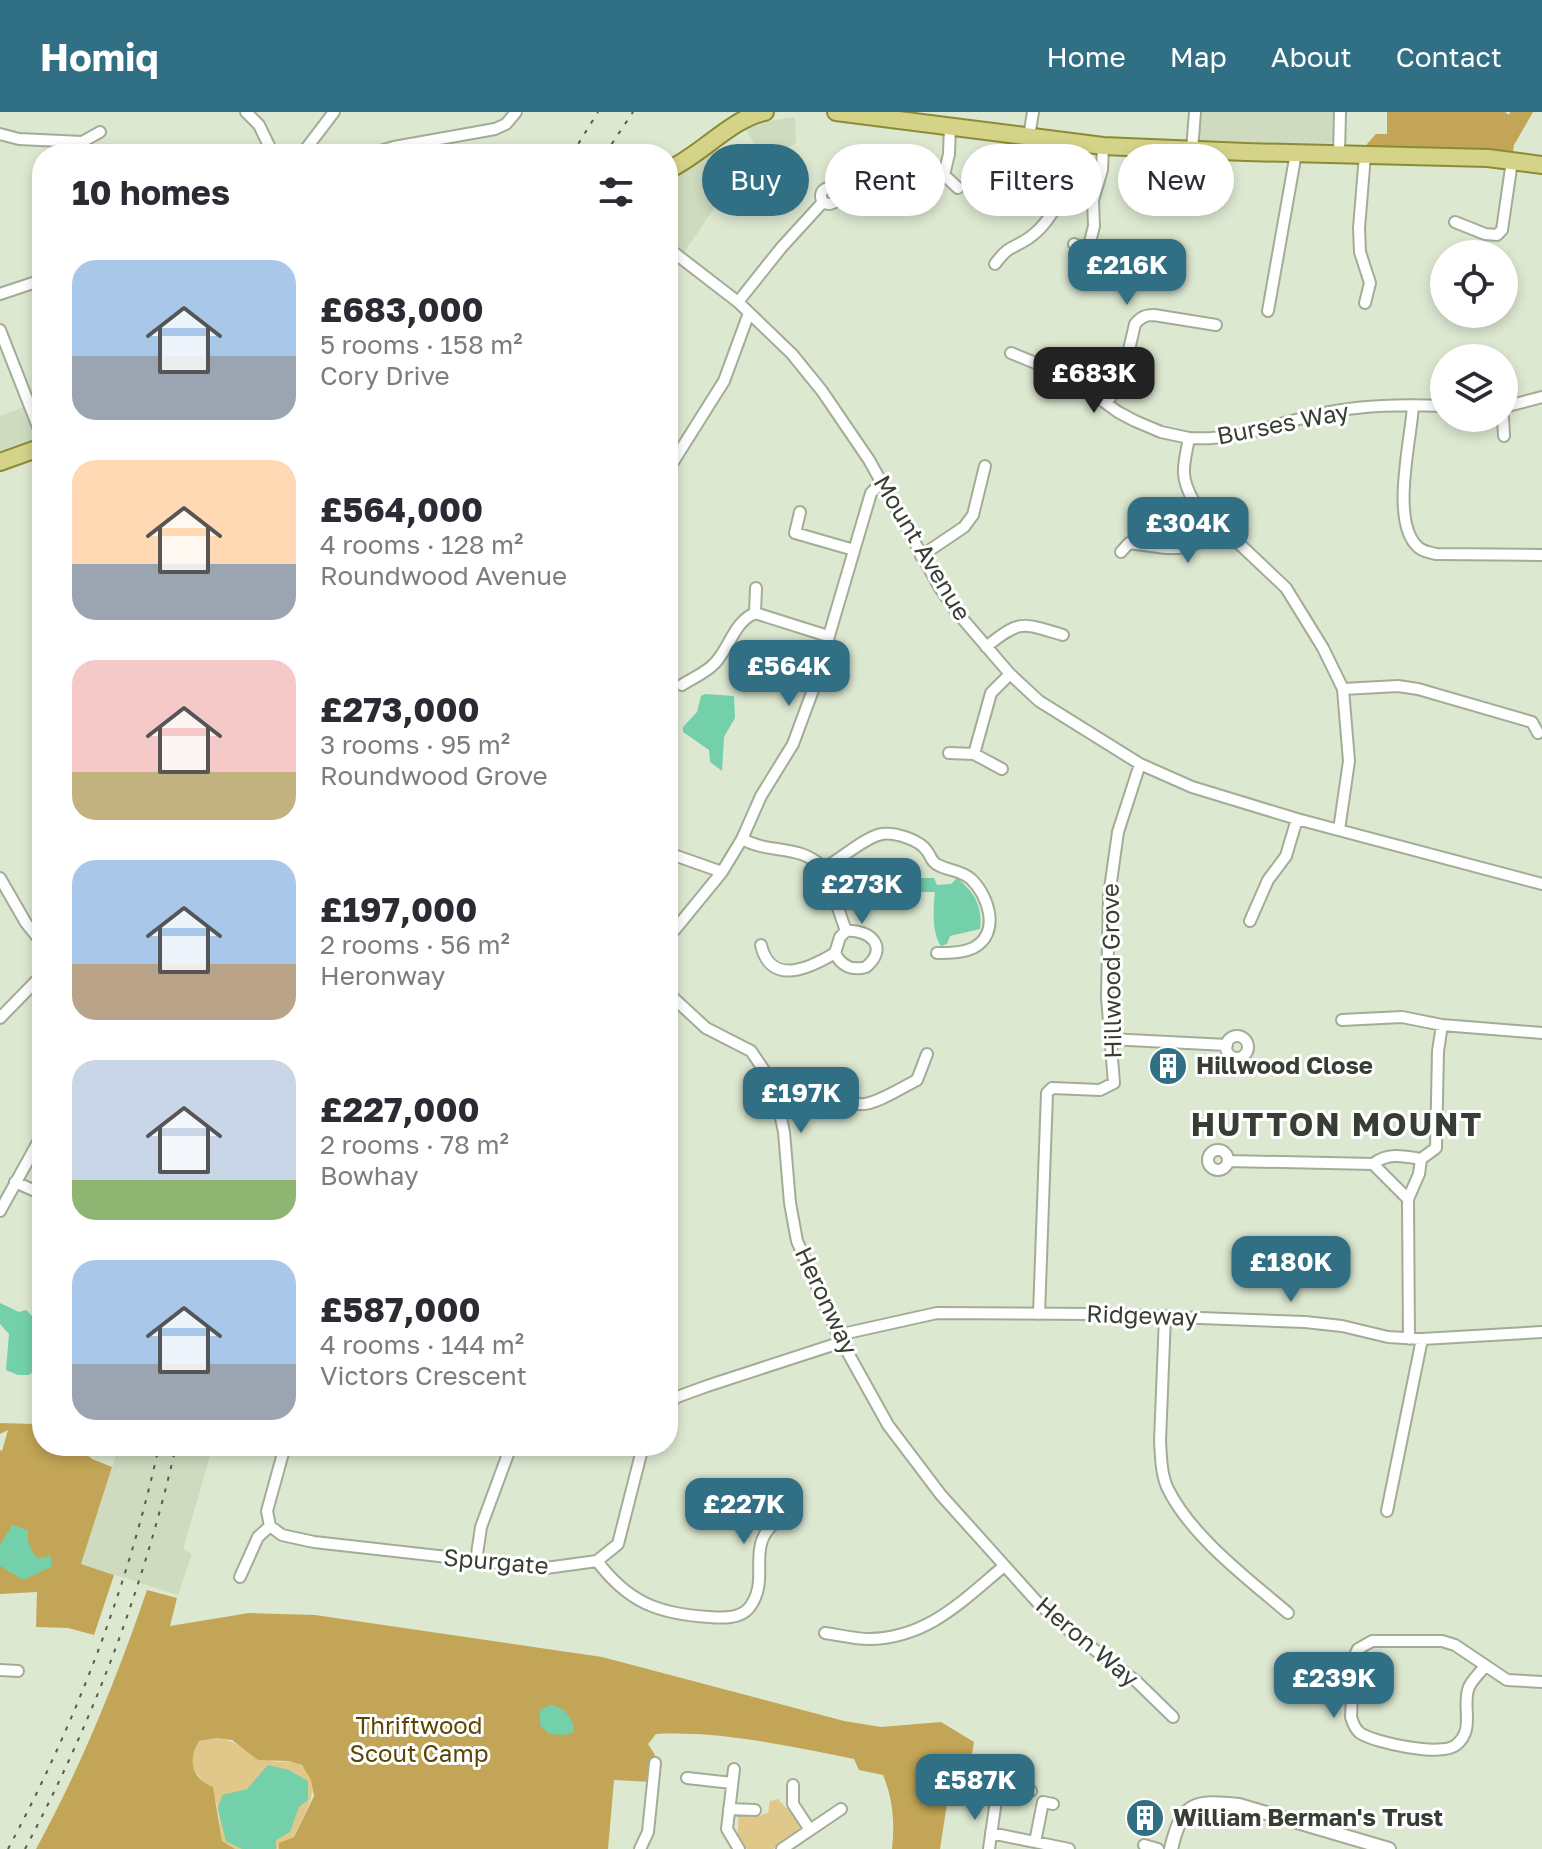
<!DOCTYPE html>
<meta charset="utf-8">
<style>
body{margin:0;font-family:"Golos Text",sans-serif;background:#f7f7f7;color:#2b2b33;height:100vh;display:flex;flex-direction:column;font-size:30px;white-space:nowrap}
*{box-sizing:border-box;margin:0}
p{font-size:26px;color:#7c7c81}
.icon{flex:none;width:44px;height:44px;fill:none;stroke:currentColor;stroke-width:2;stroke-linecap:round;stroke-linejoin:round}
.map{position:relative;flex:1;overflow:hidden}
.panel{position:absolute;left:32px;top:32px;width:646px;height:1312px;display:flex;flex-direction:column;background:#fff;border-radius:32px;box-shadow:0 4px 12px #0003}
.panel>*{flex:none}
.hud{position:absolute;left:702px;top:32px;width:720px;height:72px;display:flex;gap:16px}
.controls{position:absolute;left:1430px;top:128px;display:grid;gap:16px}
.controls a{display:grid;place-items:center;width:88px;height:88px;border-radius:50%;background:#fff;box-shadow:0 4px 12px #0003;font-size:40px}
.price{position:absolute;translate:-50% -68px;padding:0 18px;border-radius:16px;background:#316f85;color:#fff;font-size:26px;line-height:52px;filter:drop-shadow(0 2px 4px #0008)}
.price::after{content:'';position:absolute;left:50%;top:48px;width:24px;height:18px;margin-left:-12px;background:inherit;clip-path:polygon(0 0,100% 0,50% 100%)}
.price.current{background:#222;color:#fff}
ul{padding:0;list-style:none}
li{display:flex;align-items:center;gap:24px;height:200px;padding:0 40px}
li span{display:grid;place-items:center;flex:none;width:224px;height:160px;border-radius:24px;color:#555}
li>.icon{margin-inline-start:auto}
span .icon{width:96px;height:96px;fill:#fffc;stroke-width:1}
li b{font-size:34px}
h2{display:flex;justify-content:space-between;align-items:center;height:96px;padding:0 40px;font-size:34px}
.chip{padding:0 28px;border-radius:36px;background:#fff;box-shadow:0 4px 12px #0003;font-size:28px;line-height:72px}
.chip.current{background:#316f85;color:#fff}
header{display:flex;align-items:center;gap:48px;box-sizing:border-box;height:112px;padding:0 40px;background:#316f85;color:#fff}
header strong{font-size:38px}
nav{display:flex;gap:44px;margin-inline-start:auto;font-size:28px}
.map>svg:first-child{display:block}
.built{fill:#cedbbf}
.green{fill:#e0c88a}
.forest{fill:#c2a556}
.water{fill:#74d0ab}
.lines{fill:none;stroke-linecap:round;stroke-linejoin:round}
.minor-casing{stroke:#a2ac96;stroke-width:14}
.tertiary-casing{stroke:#a2ac96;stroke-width:16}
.primary-casing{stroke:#8b8b37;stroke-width:20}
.minor{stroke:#fff;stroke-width:10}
.tertiary{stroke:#fff;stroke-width:12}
.primary{stroke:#d4d388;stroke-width:16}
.rail{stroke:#555b50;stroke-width:2;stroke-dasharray:4 8;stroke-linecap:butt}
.labels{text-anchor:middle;stroke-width:6;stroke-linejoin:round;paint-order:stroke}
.street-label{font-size:24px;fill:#393e35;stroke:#fff}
.poi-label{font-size:24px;font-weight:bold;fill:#393e35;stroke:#fff;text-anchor:start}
.park-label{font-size:24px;fill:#5a4603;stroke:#fff}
.district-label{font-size:32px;font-weight:bold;letter-spacing:2px;fill:#393e35;stroke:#fff}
</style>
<header>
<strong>Homiq</strong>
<nav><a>Home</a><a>Map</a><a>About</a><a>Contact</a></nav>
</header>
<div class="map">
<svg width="1542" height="1737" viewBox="0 0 1542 1737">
<rect width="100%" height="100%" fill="#dde8d1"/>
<!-- built -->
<path class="built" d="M1195,0H1333L1332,30L1324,34L1193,31Z
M795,5L796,31L764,50L746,17L769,9Z
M716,38L735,67L761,49L782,72L762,102L732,79L723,84L684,140L668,127V66Z
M29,293L42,335L0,350V304Z
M119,1334H213L183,1437L192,1442L178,1483L81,1452Z"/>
<!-- green -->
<path class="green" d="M217,1626C237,1628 250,1642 269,1648C278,1652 289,1647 299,1652C329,1668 302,1704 294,1725L280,1731L279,1737H235L222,1729C220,1718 219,1694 214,1685C203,1662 180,1659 199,1629Z
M778,1687L786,1696H792L804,1716L773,1737H747L738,1723V1703L756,1705L768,1701L770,1689Z"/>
<!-- forest -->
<path class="forest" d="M1387,0H1505L1509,3L1510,0H1533L1514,33L1512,49L1367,37V32L1376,22H1387Z
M0,1311L35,1312L42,1316V1334H76L92,1347L112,1355L81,1452L114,1463L94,1523L68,1516L36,1515L37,1480L0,1482V1338L2,1339L8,1318L0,1322Z
M147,1478L177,1486L170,1514L249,1501L315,1503L602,1545L844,1609L881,1615L941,1610L974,1630L972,1642L959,1650L957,1655L947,1692L940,1737H892C895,1711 893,1687 883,1663L859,1658L854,1647C788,1634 723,1619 656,1622L648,1632L655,1643L653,1670L614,1668L608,1737H279V1731L294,1725L314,1684L311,1668L302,1653L289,1649L258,1648L232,1628L217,1626L199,1629C187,1648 192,1667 213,1675L222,1729L235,1737H36C81,1655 117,1566 147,1478Z"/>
<!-- water -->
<path class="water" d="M705,582L734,584L735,606L724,625L722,659L710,650L709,638L683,620V615L697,600L701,584Z
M934,766L937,773L951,772L957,766C974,780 983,794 980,817L950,824L947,832L941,834C932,822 933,795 935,780H920L911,775L909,766Z
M0,1191L19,1200L26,1198C46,1214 49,1247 29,1263H18L6,1258L9,1222L0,1212Z
M12,1413L28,1418C27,1429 30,1438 37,1446L51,1444V1455L23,1468L0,1454V1433Z
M550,1593C565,1595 573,1605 574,1620L563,1623L549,1622L540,1613V1598Z
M268,1653L289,1658L308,1669V1688L299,1695L290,1720L276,1728V1737H242L226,1729L218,1697L222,1683L247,1677Z"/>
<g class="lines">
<!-- minor casing -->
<g class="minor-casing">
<path id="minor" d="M246,0L259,13L273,42
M0,22L19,27L82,30L100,20
M1029,25L1033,0
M1192,38L1195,0
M302,42L334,0
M370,42L394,35L495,17L506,12L516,0
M1339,42L1340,0
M944,63L958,76
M902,71L936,69L944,63L949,42L950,14
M821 84a8 8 0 1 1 16 0a8 8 0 1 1-16 0Z
M1455,110L1485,122L1497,123L1502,118L1512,49
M1074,132L1098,142
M668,136L738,190L792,242L822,279L869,348L940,476L955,498L1010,562L1039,589L1140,652L1192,675L1297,707L1542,772
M1088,138L1094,114L1093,88L1102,58L1103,34
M995,152C1010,132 1011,138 1029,126C1060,104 1068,65 1076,31
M0,182L42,168
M738,190L781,136L823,90
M1365,191L1370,171L1360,140L1359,116L1365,43
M1268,199L1296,41
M0,218L42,325
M1011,241L1070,265L1118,300L1135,309L1161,320L1189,326
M1106,291L1121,272L1135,212C1141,205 1145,203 1154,203L1216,213
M1413,294C1411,328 1390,410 1418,435C1423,440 1429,440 1436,442L1542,443
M1504,295L1542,285
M1503,306L1504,324
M668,358L724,269L749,201
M800,400L795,421L854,438
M1121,440L1129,431C1166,436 1192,445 1219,413
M921,444L964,415L973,403L985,354
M755,501L828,524
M986,535C1021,507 1021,511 1063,523
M682,573C693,566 707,560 715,551C730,535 734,510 755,501L756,476
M1343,577L1398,574L1418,577L1532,610L1538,621
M949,641L974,642L1002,657
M974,642L991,581L1010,562
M1339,718L1349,649L1343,577L1323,536L1286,476L1193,388C1179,363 1184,353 1189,326C1234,329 1272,313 1315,303C1355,293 1403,292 1444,294
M742,727C772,743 798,731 824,756L846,819L840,825L835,841C810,856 771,875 761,833
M668,741L722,760
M824,756C841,747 865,725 882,722C895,720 920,728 927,739C931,744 931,750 938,753C949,759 961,758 971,767C989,784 1001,822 973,836C962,841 949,841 937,841
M0,766L26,811L42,831
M1250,809L1268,768L1286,744L1297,707
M668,826L722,760L742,727L761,684L793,632L813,578L871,381L881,371
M835,841C841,854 852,859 866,855C889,836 871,817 846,819
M668,881L706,916L751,939L774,973L784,1020L790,1091L797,1129L838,1223L888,1313L941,1383L1039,1492L1071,1520L1136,1569L1173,1605
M0,906L42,863
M1342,908L1402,905L1442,913L1542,921
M1226 935a11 11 0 1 1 22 0a11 11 0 1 1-22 0Z
M1109,927L1227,933
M774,973C797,963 818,962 839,978C844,983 852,991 859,992C872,995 905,974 917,968L927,942
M1208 1048a10 10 0 1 1 20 0a10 10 0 1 1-20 0Z
M1228,1049L1373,1052C1387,1040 1405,1044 1421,1047
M1373,1052L1408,1087
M15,1070L42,1082
M0,1099L42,1023
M1039,1202L1047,981L1052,976L1100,978L1114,971L1107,885L1109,784L1118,720L1140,652
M1165,1204L1160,1329C1161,1344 1161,1363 1168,1377C1191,1424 1248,1467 1288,1501
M838,1223L937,1201L1095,1202L1305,1210L1342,1214L1388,1225L1422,1227L1542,1220
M1409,1227L1408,1087L1419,1062L1421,1047L1436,1036L1438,939L1442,913
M668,1292L677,1285L707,1274L842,1230
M782,1396L789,1411
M1387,1399L1422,1227
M270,1414L282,1423L314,1430L546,1456L597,1449L618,1432L643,1334
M476,1449L481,1415L511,1334
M597,1449C628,1490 658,1502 709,1505C722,1506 740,1507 749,1496C774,1464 739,1430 785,1404
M240,1465L258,1425L270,1414L267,1399L285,1334
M825,1521C840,1523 855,1527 869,1527C927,1526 961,1490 1003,1455
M1484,1555C1480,1561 1472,1568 1469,1575C1461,1594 1476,1617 1456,1633C1442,1645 1375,1631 1360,1621C1355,1617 1353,1612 1351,1605L1354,1545L1358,1537L1372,1529H1442L1455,1533L1507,1568L1542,1570
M0,1558L18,1559
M734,1657L727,1717L739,1737
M687,1666L732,1671
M793,1673V1692L810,1718
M987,1684L996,1688L1031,1679
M729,1697L755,1698
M991,1721L1069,1737
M1035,1730L1043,1690L1053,1692
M1144,1733L1158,1737
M640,1737L648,1720L655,1651
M782,1737L841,1697
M989,1737L996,1688"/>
</g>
<!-- tertiary casing -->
<g class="tertiary-casing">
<path id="tertiary" d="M1171,1737C1182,1691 1193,1688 1239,1693L1389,1737"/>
</g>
<!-- primary casing -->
<g class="primary-casing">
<path id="primary" d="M836,0L1103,34L1246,40L1488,46L1542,53
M668,58C701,43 732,6 765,0
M0,350L42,335"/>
</g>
<!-- minor -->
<use href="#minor" class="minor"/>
<!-- tertiary -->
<use href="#tertiary" class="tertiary"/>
<!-- primary -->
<use href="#primary" class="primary"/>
<!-- rail -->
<path class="rail" d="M572,42L598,0
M605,42L633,0
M8,1737C76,1610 128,1475 159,1334
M25,1737C93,1609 144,1475 176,1334"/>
</g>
<!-- icons -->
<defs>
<g id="building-disc" transform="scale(2)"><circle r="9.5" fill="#316f85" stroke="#fff"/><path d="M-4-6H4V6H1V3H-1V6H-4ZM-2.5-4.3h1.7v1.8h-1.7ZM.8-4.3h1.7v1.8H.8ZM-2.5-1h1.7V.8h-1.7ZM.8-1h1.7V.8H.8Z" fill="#fff"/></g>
</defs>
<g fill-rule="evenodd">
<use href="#building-disc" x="1168" y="954"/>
<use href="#building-disc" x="1145" y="1706"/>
</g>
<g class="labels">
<!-- street labels -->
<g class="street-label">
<text transform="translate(1283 312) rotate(-11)" y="8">Burses Way</text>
<text transform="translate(922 436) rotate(59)" y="8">Mount Avenue</text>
<text transform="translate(1112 859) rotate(-91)" y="8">Hillwood Grove</text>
<text transform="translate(826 1189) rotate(65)" y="8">Heronway</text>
<text transform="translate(1142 1204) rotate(2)" y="8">Ridgeway</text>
<text transform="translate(496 1450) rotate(5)" y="8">Spurgate</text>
<text transform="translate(1087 1530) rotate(40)" y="8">Heron Way</text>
</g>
<!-- poi labels -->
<g class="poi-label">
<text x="1196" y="962">Hillwood Close</text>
<text x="1173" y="1714">William Berman's Trust</text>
</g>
<!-- park labels -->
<g class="park-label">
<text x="419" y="1622">Thriftwood<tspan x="419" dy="28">Scout Camp</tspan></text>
</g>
<!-- district labels -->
<g class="district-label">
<text x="1337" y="1024">HUTTON MOUNT</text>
</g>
</g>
</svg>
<div class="controls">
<a><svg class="icon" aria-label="locate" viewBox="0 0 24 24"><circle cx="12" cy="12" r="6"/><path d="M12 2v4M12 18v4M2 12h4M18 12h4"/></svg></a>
<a><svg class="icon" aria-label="layers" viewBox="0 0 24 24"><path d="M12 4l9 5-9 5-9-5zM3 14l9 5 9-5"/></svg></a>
</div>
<b class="price" style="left:1127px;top:195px">£216K</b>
<b class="price current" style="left:1094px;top:303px">£683K</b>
<b class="price" style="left:1188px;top:453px">£304K</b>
<b class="price" style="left:789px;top:596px">£564K</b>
<b class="price" style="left:862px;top:814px">£273K</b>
<b class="price" style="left:801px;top:1023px">£197K</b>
<b class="price" style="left:1291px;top:1192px">£180K</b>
<b class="price" style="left:744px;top:1434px">£227K</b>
<b class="price" style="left:1334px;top:1608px">£239K</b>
<b class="price" style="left:975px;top:1710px">£587K</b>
<div class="hud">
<a class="chip current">Buy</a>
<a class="chip">Rent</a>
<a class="chip">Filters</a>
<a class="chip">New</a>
</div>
<section class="panel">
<h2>10 homes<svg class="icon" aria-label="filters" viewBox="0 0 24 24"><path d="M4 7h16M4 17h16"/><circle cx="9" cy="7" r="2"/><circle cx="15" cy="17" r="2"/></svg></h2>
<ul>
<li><span style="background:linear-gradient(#a9c7e8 60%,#9aa5b1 0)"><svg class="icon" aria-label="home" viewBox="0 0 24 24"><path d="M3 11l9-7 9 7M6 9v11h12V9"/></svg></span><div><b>£683,000</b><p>5 rooms · 158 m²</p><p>Cory Drive</p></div></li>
<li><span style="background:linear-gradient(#ffd9b3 65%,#9aa5b1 0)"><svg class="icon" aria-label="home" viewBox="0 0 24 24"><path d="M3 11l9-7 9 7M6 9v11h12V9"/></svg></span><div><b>£564,000</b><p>4 rooms · 128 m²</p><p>Roundwood Avenue</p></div></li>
<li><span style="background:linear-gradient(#f6c9c9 70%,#c2b280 0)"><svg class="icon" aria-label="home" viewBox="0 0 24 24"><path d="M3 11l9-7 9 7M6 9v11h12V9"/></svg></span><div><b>£273,000</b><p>3 rooms · 95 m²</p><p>Roundwood Grove</p></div></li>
<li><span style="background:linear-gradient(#a9c7e8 65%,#b9a48a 0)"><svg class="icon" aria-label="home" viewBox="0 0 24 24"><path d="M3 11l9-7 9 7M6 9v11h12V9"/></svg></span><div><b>£197,000</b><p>2 rooms · 56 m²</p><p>Heronway</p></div></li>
<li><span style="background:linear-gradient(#c9d6e8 75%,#8fb573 0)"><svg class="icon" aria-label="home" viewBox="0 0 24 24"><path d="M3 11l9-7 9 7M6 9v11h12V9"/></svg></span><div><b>£227,000</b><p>2 rooms · 78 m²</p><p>Bowhay</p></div></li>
<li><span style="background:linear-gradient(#a9c7e8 65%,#9aa5b1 0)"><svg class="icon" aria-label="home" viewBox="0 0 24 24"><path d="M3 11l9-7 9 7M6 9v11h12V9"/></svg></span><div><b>£587,000</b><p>4 rooms · 144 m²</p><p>Victors Crescent</p></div></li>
</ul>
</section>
</div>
